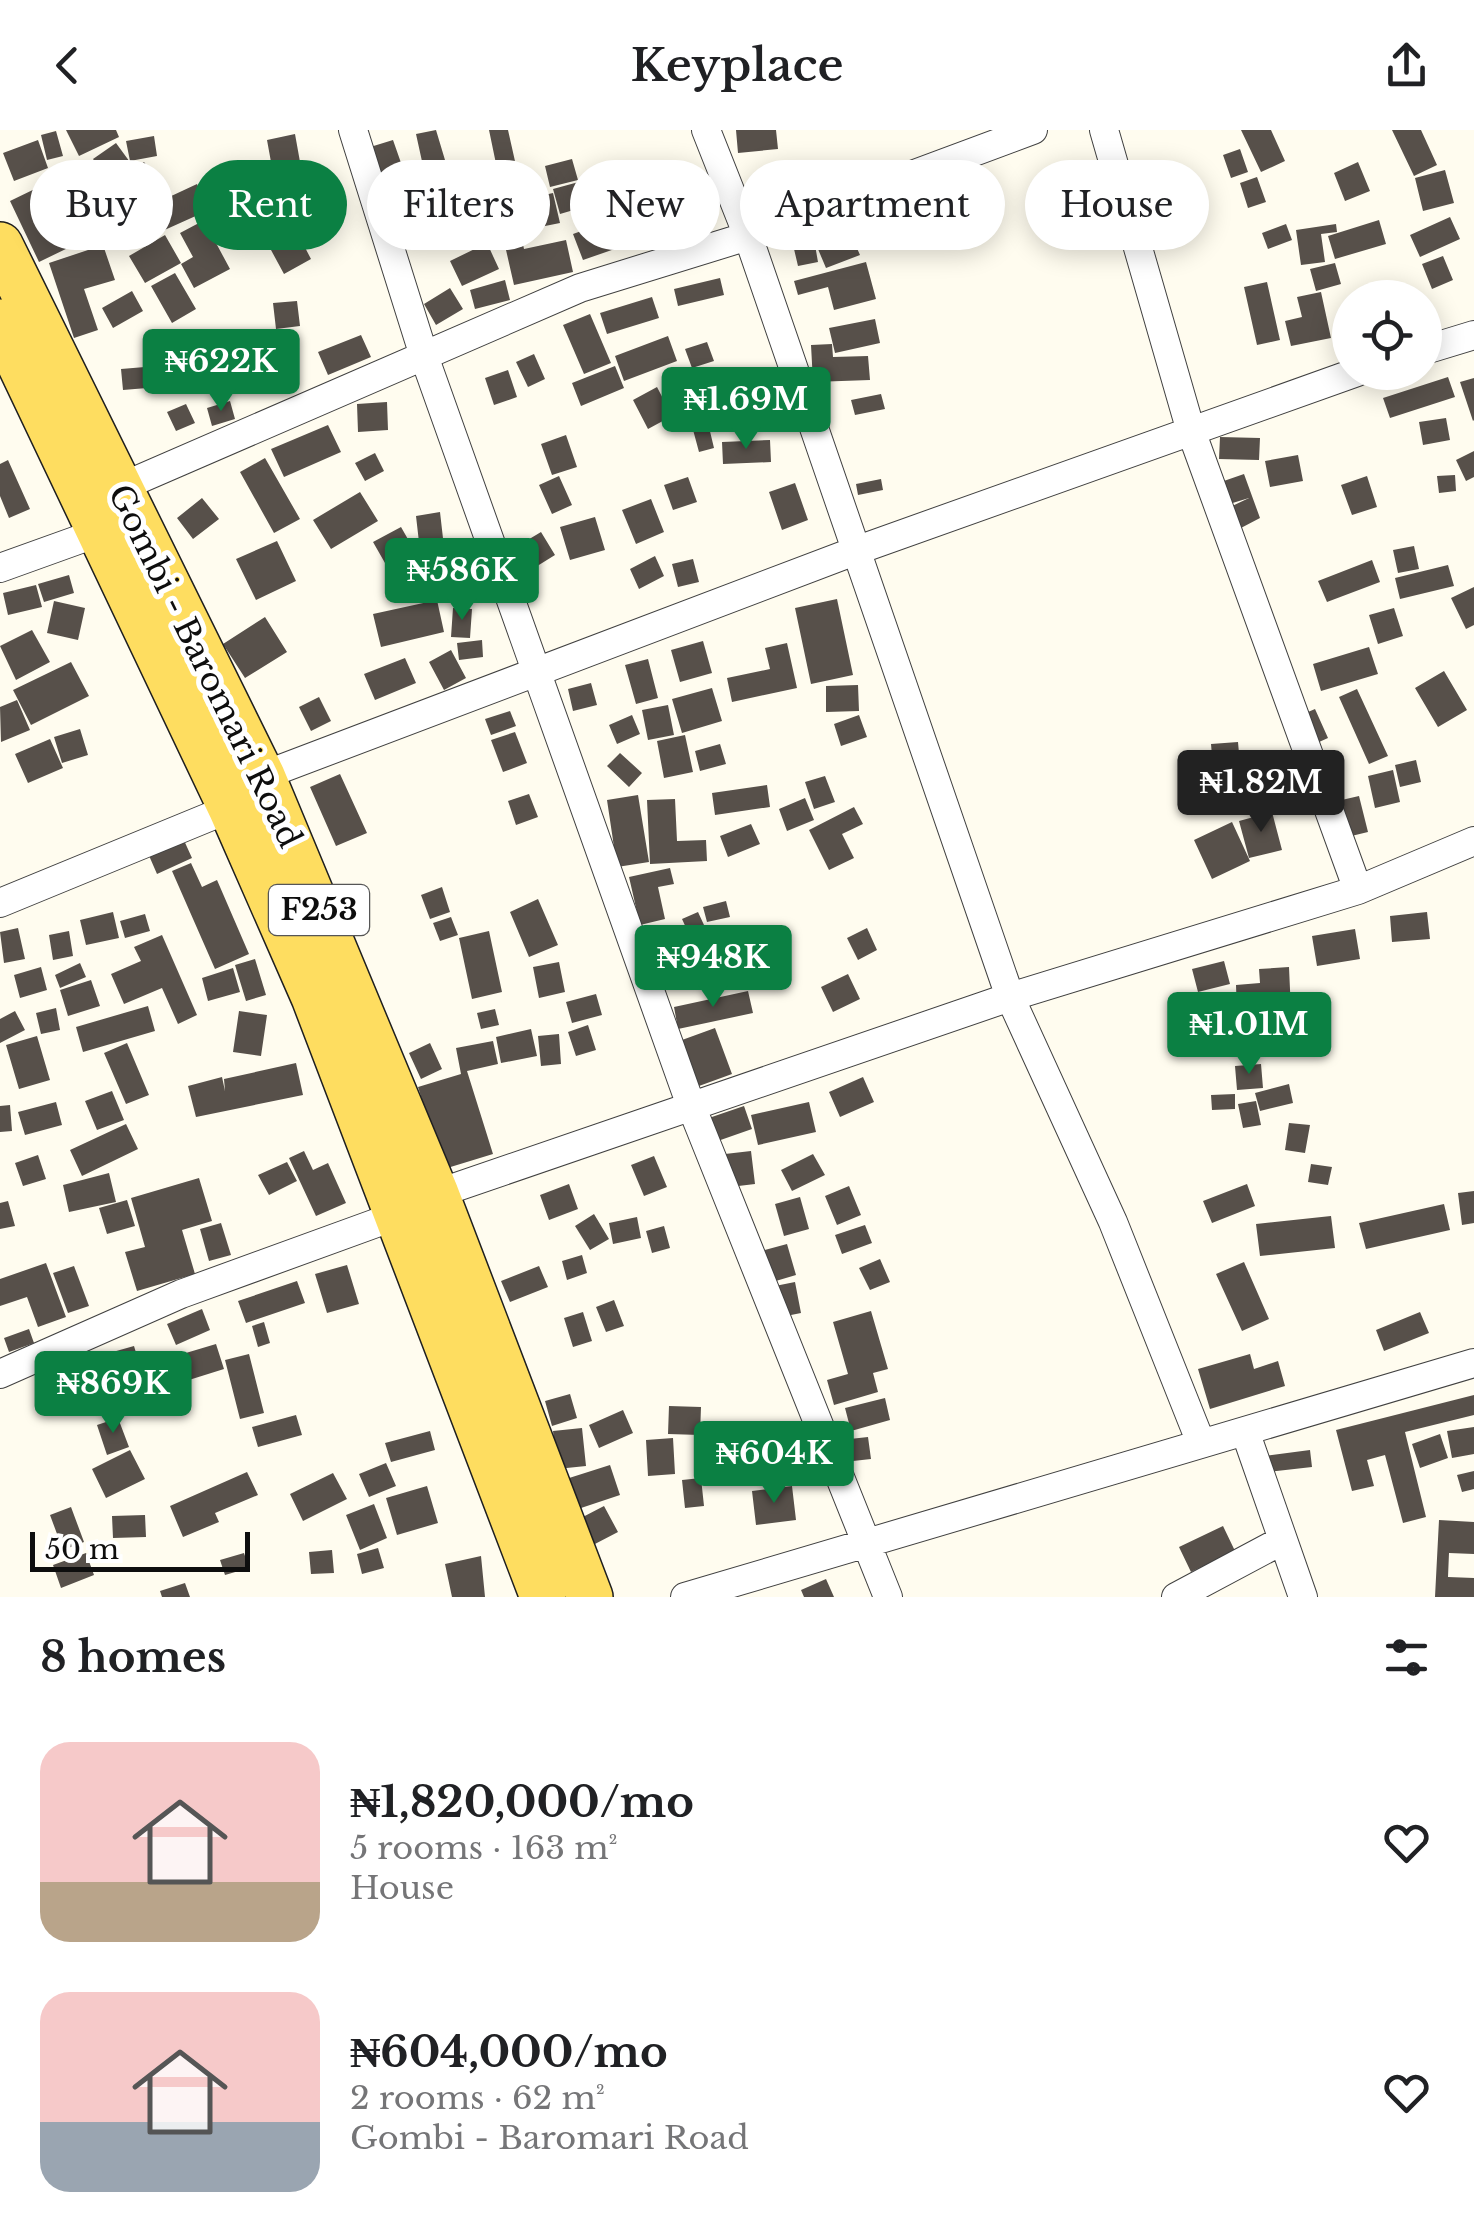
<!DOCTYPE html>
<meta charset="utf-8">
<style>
body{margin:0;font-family:"Libre Baskerville",serif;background:#f2f2f2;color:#202124;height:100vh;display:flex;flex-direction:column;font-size:38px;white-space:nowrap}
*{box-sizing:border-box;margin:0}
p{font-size:32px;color:#757577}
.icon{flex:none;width:55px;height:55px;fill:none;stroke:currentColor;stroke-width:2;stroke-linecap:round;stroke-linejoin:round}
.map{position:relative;height:1467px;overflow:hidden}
.sheet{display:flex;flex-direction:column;background:#fff;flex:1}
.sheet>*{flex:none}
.top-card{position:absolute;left:30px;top:30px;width:1415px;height:90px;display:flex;gap:20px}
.fabs{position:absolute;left:1332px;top:150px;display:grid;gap:20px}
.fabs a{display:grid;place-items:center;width:110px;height:110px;border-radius:50%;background:#fff;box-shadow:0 5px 25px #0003;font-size:50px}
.scale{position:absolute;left:30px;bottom:25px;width:220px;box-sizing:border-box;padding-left:10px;border:5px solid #0e0e0e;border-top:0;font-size:28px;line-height:35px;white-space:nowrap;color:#0e0e0e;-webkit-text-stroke:8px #fff;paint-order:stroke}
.price{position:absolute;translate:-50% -85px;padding:0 22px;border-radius:10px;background:#0b8043;color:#fff;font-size:32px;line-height:65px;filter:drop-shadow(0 2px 5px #0008)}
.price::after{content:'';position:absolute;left:50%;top:60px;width:30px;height:22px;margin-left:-15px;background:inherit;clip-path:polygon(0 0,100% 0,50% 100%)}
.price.selected{background:#222;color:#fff}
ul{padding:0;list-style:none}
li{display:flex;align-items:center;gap:30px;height:250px;padding:0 40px}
li span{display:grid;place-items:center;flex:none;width:280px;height:200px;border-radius:30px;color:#555}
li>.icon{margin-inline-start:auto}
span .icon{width:120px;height:120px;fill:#fffc;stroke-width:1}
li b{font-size:42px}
h2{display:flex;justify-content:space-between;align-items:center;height:120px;padding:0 40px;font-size:42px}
.tag{padding:0 35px;border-radius:45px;background:#fff;box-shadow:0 5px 25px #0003;font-size:35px;line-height:90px}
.tag.selected{background:#0b8043;color:#fff}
header{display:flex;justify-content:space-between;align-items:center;height:130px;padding:0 40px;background:#fff;font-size:45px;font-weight:600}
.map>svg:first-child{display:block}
.building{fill:#57504a}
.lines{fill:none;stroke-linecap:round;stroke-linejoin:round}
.street-casing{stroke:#414141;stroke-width:30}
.primary-casing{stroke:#1f1f1f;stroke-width:48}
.street{stroke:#fff;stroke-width:28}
.primary{stroke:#fedd60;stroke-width:45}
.labels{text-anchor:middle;stroke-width:10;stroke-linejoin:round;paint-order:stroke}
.shield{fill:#fff;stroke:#565656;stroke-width:2.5}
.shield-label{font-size:30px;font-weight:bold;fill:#0e0e0e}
.street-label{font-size:32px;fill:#0e0e0e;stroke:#fff}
</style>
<header><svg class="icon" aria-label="back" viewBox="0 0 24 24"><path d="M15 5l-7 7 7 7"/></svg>Keyplace<svg class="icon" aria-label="share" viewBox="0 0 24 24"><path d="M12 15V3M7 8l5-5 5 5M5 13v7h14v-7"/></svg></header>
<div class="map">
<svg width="1474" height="1467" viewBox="0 0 1474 1467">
<rect width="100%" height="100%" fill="#fffcef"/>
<!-- building -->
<path class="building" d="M66,0H116L119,7L79,26Z
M436,0L448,40L425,45L416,4Z
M489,0H508L519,49L500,53Z
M736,0H776L778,19L738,23Z
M1241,0H1271L1285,31L1261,42Z
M1392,0H1421L1437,35L1414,46Z
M56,1L63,26L47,30L41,5Z
M295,4L302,43L239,55L236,38L271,32L267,10Z
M154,6L157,26L130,31L126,11Z
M38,10L48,38L14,51L3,23Z
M393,10L407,50L381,58L367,18Z
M116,13L135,39L144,32L163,58L131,81L93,29Z
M1240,19L1248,42L1231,48L1223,25Z
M572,29L578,50L550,57L545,36Z
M1358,32L1370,61L1345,71L1334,43Z
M639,36L642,56L608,61L605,41Z
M1445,40L1454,73L1423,81L1415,48Z
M225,42L232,62L214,68L207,49Z
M473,44L487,94L409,117L394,65Z
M1257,47L1266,72L1248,78L1240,53Z
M586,50L594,74L560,84L553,59Z
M197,54L209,80L149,107L137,82Z
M43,55L57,85L88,71L103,101L39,132L10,71Z
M553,63L560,93L520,101L524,119L566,110L573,142L514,155L496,76Z
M330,67L340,92L304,107L294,82Z
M668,70L676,95L641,106L633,81Z
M261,84L281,95L268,116L249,105Z
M214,85L226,108L216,113L230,139L194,158L181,134L193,127L180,103Z
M623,86L632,113L583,130L573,104Z
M1450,87L1460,109L1420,127L1410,105Z
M1379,90L1386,114L1335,129L1328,106Z
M1286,94L1292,110L1268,119L1262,103Z
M1336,94L1337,102L1321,104L1325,132L1301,135L1296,100Z
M848,98L860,125L826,138L815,112Z
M165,105L181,133L145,153L129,126Z
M299,106L311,129L284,144L271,120Z
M487,113L499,139L462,156L450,131Z
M103,115L115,150L84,159L98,200L74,208L49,133Z
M815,115L818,132L798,136L794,119Z
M1443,126L1453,150L1432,159L1422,134Z
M866,132L876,169L834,180L828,157L798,165L794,151Z
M1335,133L1341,154L1316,161L1310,139Z
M175,143L196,179L172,193L151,156Z
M720,148L724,165L678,176L674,159Z
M505,150L510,170L475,179L470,160Z
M1267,152L1280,210L1257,215L1244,157Z
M450,158L463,179L436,195L424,174Z
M132,161L143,181L113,198L102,178Z
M1321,162L1331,208L1291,216L1285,191L1302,187L1297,167Z
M652,167L659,188L607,204L600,183Z
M297,171L300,196L276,199L273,173Z
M590,184L611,233L584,244L563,195Z
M875,189L880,213L835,223L829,198Z
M361,205L371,227L328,245L318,222Z
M668,206L677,231L624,251L615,226Z
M707,212L714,231L692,238L685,219Z
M832,214L833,227L868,226L870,250L813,252L811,215Z
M534,224L545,249L528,257L516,232Z
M615,236L624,258L581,276L572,253Z
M145,237L147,258L123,260L121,239Z
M508,240L517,267L494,275L485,248Z
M1448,247L1455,267L1390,288L1383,268Z
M712,248L719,281L704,284L698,251Z
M1474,248V290L1473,291L1460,252Z
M657,257L672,286L648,299L633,270Z
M881,264L885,279L855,285L851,270Z
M230,271L235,289L212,296L207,278Z
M387,272L388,300L358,302L357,274Z
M186,274L195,293L176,301L167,282Z
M1446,288L1450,310L1423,315L1419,292Z
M708,293L714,318L699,322L692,296Z
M328,295L341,322L284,347L271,319Z
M566,305L577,337L552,345L541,314Z
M1220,307L1260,308L1259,330L1219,329Z
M770,310L771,332L723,334L722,312Z
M1474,321V347L1466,351L1456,330Z
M375,323L384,341L365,351L355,333Z
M1298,325L1303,351L1270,357L1265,331Z
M265,328L300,389L274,403L240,342Z
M8,330L30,379L9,388L0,366V334Z
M1244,344L1260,388L1239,399L1228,378L1249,368L1226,375L1218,353Z
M1455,345L1456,361L1439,363L1437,346Z
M559,346L572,375L552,384L539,355Z
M1367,346L1377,377L1352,385L1341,355Z
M688,347L697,372L673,380L664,355Z
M881,349L883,360L858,365L856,354Z
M795,353L808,390L782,400L769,362Z
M360,362L378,391L331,419L313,390Z
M202,368L219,389L193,409L177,388Z
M651,369L664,402L636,414L622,380Z
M440,382L444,417L420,421L416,386Z
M595,387L605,420L570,430L560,397Z
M401,397L417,425L389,440L373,412Z
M541,402L555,425L526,443L511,420Z
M277,411L296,451L256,470L236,429Z
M1414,416L1419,439L1398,443L1393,420Z
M655,426L664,446L639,459L630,439Z
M693,429L699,452L678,457L672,434Z
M1372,430L1380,452L1327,472L1318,451Z
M1448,435L1454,456L1400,469L1395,448Z
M447,436L472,438L469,469L445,467Z
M69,445L74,463L44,472L38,454Z
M36,455L42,477L8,485L3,463Z
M1474,457V495L1466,499L1451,468Z
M837,469L853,545L811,554L795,478Z
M437,470L444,502L381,517L373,484Z
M54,471L85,478L78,510L47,503Z
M453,478L472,479L470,508L451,507Z
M1394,478L1403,506L1378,514L1369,485Z
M265,487L287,522L245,548L223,514Z
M32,500L50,532L16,550L0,516Z
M482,510L483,527L459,530L457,513Z
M703,511L712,543L680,552L671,520Z
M787,513L797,558L732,572L727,548L770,539L765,518Z
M1369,517L1378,544L1321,561L1313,534Z
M451,520L466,548L444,560L429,532Z
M405,528L416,553L375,570L364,544Z
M648,529L658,568L636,574L625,535Z
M71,532L89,566L31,595L13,560Z
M1444,541L1467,580L1438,597L1415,558Z
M591,553L597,575L573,581L568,559Z
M858,555L859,581L826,582V556Z
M712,558L722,591L682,603L672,569Z
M1357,559L1388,626L1369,634L1339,567Z
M319,567L331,591L311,601L299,577Z
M17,570L30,600L1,612L0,577Z
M668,575L674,605L648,610L642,580Z
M1315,579L1328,608L1308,617L1294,588Z
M510,581L516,596L491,605L485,589Z
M632,585L640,604L617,614L609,595Z
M859,585L867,607L841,616L834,594Z
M80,599L88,625L62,633L54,607Z
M515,602L527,633L503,642L491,610Z
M685,605L693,642L664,648L657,611Z
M50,609L63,638L28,653L15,624Z
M1238,612L1241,646L1214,649L1211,614Z
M720,614L726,634L700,641L695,621Z
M620,623L642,643L629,657L607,636Z
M1416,630L1421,652L1400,657L1395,635Z
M1263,638L1269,659L1247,666L1241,645Z
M1393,640L1400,672L1375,678L1368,646Z
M340,644L367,703L336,716L310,657Z
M825,646L835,672L814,679L805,652Z
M767,655L770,677L715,685L712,663Z
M529,664L538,687L516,695L508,671Z
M638,665L649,732L617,737L607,670Z
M1359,666L1368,702L1343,708L1333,672Z
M805,668L814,690L787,701L779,679Z
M675,669L677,711L706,710L707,731L650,734L647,670Z
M854,677L863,694L842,704L854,728L829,740L809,700Z
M1272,682L1282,720L1249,728L1239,691Z
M1232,692L1250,731L1212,749L1194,710Z
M751,694L760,714L728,727L720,706Z
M182,706L192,728L157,744L147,721Z
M191,733L202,757L217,750L249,824L215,839L172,741Z
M670,738L674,754L658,757L665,789L640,795L629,747Z
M442,757L450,782L430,789L421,765Z
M538,769L558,815L529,827L510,782Z
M726,771L730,787L707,792L703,777Z
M113,782L119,808L86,815L80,790Z
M698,782L710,808L694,815L682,789Z
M1427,782L1430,809L1392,812L1390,786Z
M145,784L150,801L125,808L120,791Z
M451,787L458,805L440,811L433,793Z
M678,795L689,822L656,836L645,808Z
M18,798L25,829L4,833L0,802Z
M867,798L877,820L858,830L847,808Z
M1355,799L1360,829L1317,836L1312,806Z
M69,801L73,826L53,830L49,805Z
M489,801L502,862L472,869L459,808Z
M162,805L197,885L178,894L162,858L124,874L111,844L141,831L134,817Z
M693,826L699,846L663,857L657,838Z
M255,829L266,865L246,871L235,835Z
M1224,831L1230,854L1198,862L1192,839Z
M559,832L565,862L539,868L533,837Z
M80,833L86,847L60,858L55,845Z
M41,837L47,860L20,868L14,845Z
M1289,837L1291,882L1237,885L1236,855L1260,853L1259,839Z
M233,838L240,862L208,871L202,848Z
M848,844L860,869L833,882L821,857Z
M91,850L100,876L68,886L60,860Z
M748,861L753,883L678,899L674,877Z
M596,864L602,885L572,893L566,872Z
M148,876L155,901L83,922L76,897Z
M56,878L60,900L41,904L36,883Z
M495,879L499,895L481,899L477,883Z
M15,881L25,900L0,913V889Z
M239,881L267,885L261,926L233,922Z
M1253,892L1278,894L1276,925L1252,924Z
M588,895L596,920L576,926L568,902Z
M715,898L732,944L699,956L682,910Z
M531,899L537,926L501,933L496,907Z
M559,904L561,934L541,936L538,906Z
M37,906L50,950L19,959L6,915Z
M493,911L498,934L467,941L493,1024L444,1039L418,957L461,944L456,918Z
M127,913L149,965L126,974L104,923Z
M430,913L442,939L421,949L409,923Z
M296,933L303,965L196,987L188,956L222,947L225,961L224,949Z
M1261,934L1263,958L1237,960L1235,936Z
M863,947L874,972L840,987L829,962Z
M1289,954L1293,973L1260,981L1255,963Z
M112,961L124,990L97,1000L85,971Z
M1235,964V979L1212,980L1211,965Z
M1256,971L1261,995L1243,998L1238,974Z
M56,972L62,995L25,1005L18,982Z
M809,972L816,1002L758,1015L751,985Z
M10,975L12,1001L0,1002V976Z
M744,976L752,999L712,1013L703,990Z
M1289,993L1310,995L1305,1023L1285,1020Z
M126,994L138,1019L82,1046L70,1020Z
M304,1021L313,1040L328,1033L346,1073L316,1086L289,1028Z
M751,1021L755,1054L730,1057L725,1024Z
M813,1024L825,1045L792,1061L781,1040Z
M38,1025L46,1049L23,1056L15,1033Z
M654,1026L667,1057L644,1066L631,1035Z
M287,1032L297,1051L269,1065L258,1045Z
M1311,1034L1332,1037L1328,1055L1308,1052Z
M109,1043L116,1072L69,1082L63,1055Z
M199,1048L212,1091L182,1100L195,1144L137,1161L125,1122L145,1117L131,1068Z
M569,1054L578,1079L549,1090L540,1065Z
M1247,1054L1255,1076L1212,1093L1203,1071Z
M849,1056L861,1085L837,1095L825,1066Z
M1474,1061V1093L1462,1095L1458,1063Z
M800,1067L809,1099L784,1106L775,1074Z
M127,1070L135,1096L107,1104L99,1078Z
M8,1071L15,1096L0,1099V1073Z
M1444,1074L1450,1100L1366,1119L1359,1093Z
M594,1084L609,1109L590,1120L575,1096Z
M1331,1086L1335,1118L1260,1126L1256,1094Z
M637,1087L641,1108L613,1114L609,1093Z
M221,1093L231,1125L209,1131L200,1099Z
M865,1095L872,1113L842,1124L835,1105Z
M664,1096L670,1118L652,1123L646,1101Z
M787,1114L796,1145L769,1153L761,1121Z
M582,1125L587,1143L567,1150L562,1131Z
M880,1129L890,1152L870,1160L859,1138Z
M1244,1132L1269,1189L1242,1201L1216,1144Z
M46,1133L66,1187L38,1197L27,1167L0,1176V1149Z
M347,1135L359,1174L327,1183L315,1144Z
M74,1136L89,1176L68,1183L53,1143Z
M539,1136L548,1157L510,1172L501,1151Z
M297,1151L305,1173L246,1193L238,1171Z
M795,1152L801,1183L781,1187L775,1156Z
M614,1170L624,1196L606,1202L596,1177Z
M202,1179L210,1200L176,1215L167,1194Z
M871,1181L888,1239L873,1243L878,1262L834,1275L827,1250L848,1244L833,1192Z
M583,1182L592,1211L573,1217L564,1188Z
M1420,1182L1429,1203L1384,1221L1376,1200Z
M264,1192L270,1213L258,1217L252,1196Z
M29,1199L34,1213L9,1222L4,1208Z
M216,1214L224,1239L157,1260L149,1234Z
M134,1216L144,1249L125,1255L119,1237L93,1245L88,1229Z
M249,1224L264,1283L240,1289L225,1230Z
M1250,1224L1254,1239L1278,1231L1285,1256L1210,1279L1198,1239Z
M570,1264L577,1288L552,1296L545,1271Z
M1474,1265V1285L1405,1302L1426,1387L1403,1393L1385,1325L1367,1330L1374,1356L1352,1361L1336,1300Z
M885,1268L890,1290L851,1301L845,1278Z
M669,1276L701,1277L700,1305L668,1304Z
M623,1280L633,1303L599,1318L589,1295Z
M296,1285L302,1305L258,1317L252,1297Z
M118,1288L129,1317L107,1325L97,1295Z
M1474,1297V1324L1452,1328L1447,1301Z
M582,1298L586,1336L557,1339L553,1301Z
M430,1301L435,1320L391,1332L385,1313Z
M1440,1304L1448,1328L1420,1338L1412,1314Z
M868,1307L871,1329L844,1332L841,1310Z
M673,1308L675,1344L648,1346L646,1310Z
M130,1320L145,1349L106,1368L92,1339Z
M1310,1320L1312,1337L1258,1343L1256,1327Z
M386,1333L396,1356L369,1367L359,1344Z
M610,1335L620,1365L575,1380L566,1349Z
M1474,1341V1359L1462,1362L1457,1345Z
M247,1342L258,1365L215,1383L219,1392L183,1407L170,1376Z
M333,1343L347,1369L303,1391L290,1364Z
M701,1348L704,1376L685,1378L682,1350Z
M427,1356L438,1393L397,1405L386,1368Z
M792,1356L796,1390L756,1395L752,1361Z
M374,1374L387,1408L360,1420L346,1385Z
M604,1376L618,1402L593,1415L579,1389Z
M71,1377L84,1412L63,1420L50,1385Z
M145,1385L146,1407L113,1408L112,1386Z
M1439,1390L1474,1392V1424L1449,1423L1448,1447L1474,1448V1467H1435Z
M1223,1396L1235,1421L1191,1442L1179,1417Z
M378,1418L384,1438L362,1444L357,1424Z
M332,1420L334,1443L311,1444L309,1422Z
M86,1423L94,1445L61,1458L53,1435Z
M244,1423L249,1438L225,1445L220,1430Z
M481,1426L485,1467H452L445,1434Z
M826,1449L834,1467H804L801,1460Z
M185,1453L190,1467H162L160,1461Z"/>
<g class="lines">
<!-- street casing -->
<g class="street-casing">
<path id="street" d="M353,0L424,226L690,973L888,1467
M706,0L748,106L1010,867L1113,1092L1201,1313
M1104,0L1190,298L1358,760
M1425,220L1474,205
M119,358L580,158L748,106L1033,0
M0,438L100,402
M262,646L855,421L1357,242
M0,773L231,678
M436,1064L1010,867L1358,760L1474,711
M0,1244L181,1164L401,1084
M1245,1301L1303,1467
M685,1467L1474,1233
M1176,1467L1283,1410"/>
</g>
<!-- primary casing -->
<g class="primary-casing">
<path id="primary" d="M0,115L262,646L436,1064L590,1467
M0,192L231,678L314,867L543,1467"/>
</g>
<!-- street -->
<use href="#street" class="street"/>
<!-- primary -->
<use href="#primary" class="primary"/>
</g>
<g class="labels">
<!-- shield labels -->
<rect class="shield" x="269" y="755" width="100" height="50" rx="8"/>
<g class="shield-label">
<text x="319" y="790">F253</text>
</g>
<!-- street labels -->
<g class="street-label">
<text transform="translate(205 536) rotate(64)" y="11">Gombi - Baromari Road</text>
</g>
</g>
</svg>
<div class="fabs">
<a><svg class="icon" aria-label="locate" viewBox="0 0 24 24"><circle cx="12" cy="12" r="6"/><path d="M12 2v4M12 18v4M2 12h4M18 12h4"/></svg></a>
</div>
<div class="scale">50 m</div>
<b class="price" style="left:221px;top:284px">₦622K</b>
<b class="price" style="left:746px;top:322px">₦1.69M</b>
<b class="price" style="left:462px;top:493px">₦586K</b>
<b class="price selected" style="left:1261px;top:705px">₦1.82M</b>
<b class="price" style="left:713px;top:880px">₦948K</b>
<b class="price" style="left:1249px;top:947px">₦1.01M</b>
<b class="price" style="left:113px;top:1306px">₦869K</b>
<b class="price" style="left:774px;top:1376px">₦604K</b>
<div class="top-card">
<a class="tag">Buy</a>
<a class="tag selected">Rent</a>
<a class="tag">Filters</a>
<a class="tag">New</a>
<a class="tag">Apartment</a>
<a class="tag">House</a>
</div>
</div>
<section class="sheet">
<h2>8 homes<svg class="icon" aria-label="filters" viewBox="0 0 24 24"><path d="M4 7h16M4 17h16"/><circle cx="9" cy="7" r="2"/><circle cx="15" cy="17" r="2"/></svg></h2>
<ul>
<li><span style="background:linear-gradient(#f6c9c9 70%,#b9a48a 0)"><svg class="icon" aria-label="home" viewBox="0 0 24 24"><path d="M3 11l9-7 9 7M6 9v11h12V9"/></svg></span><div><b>₦1,820,000/mo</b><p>5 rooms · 163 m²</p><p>House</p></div><svg class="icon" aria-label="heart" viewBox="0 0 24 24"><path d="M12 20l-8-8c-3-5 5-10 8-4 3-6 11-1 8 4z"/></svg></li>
<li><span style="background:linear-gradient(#f6c9c9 65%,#9aa5b1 0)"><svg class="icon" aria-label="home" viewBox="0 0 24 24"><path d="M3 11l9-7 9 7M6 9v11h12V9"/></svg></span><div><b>₦604,000/mo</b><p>2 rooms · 62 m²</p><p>Gombi - Baromari Road</p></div><svg class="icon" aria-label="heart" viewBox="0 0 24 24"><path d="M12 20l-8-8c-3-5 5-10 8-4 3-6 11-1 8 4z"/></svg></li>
</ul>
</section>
